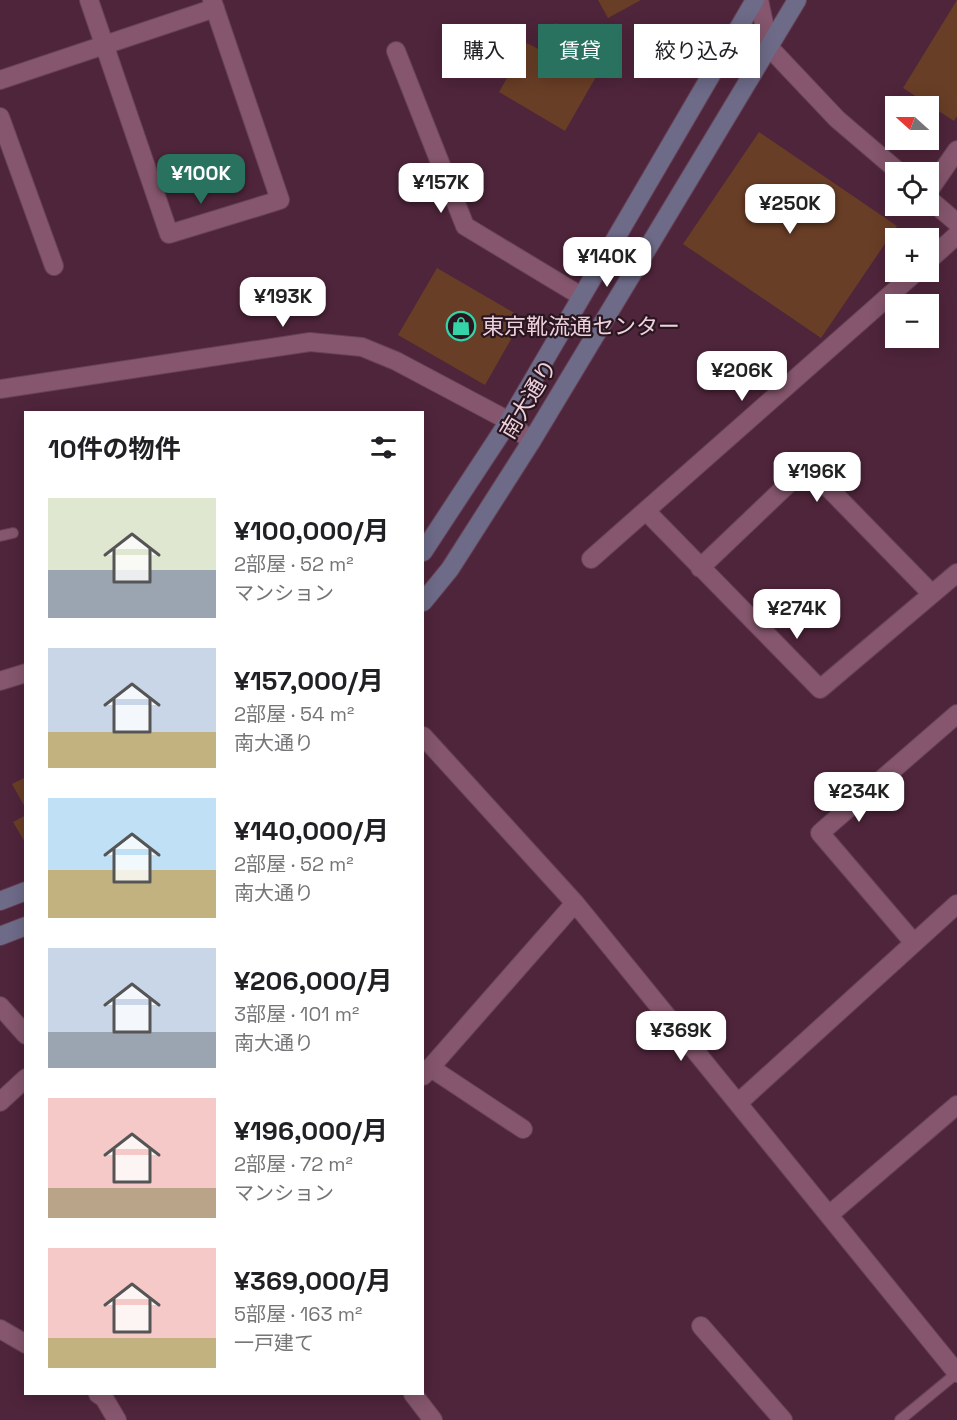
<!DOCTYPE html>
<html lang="ja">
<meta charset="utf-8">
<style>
body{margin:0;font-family:"Space Grotesk","Noto Sans JP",sans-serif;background:#f6f6f6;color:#202124;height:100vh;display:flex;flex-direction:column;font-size:22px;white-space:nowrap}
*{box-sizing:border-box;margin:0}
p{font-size:20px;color:#757577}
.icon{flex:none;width:33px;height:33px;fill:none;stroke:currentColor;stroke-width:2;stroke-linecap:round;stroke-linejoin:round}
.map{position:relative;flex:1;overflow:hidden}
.panel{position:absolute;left:24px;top:411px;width:400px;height:984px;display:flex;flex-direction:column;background:#fff;border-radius:0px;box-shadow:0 3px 15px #0003}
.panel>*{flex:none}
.guide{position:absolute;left:442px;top:24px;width:424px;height:54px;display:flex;gap:12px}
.needle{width:39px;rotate:291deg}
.fabs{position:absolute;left:885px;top:96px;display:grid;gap:12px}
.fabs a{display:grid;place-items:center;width:54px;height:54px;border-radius:0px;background:#fff;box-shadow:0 3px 15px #0003;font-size:30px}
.price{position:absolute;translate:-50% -51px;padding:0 14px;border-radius:12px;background:#fff;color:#222;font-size:20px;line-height:39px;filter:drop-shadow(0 2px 3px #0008)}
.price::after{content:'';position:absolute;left:50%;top:36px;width:18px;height:14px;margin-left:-9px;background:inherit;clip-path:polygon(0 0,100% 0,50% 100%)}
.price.on{background:#29725f;color:#fff}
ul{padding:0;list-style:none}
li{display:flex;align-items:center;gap:18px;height:150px;padding:0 24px}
li span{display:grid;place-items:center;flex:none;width:168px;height:120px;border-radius:0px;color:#555}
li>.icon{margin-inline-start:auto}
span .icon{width:72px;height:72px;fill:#fffc;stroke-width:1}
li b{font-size:26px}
h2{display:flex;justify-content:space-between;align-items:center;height:72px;padding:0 24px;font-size:26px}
.tag{padding:0 21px;border-radius:0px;background:#fff;box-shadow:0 3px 15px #0003;font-size:21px;line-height:54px}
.tag.on{background:#29725f;color:#fff}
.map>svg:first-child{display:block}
.building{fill:#693e26}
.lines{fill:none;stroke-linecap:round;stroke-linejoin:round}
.lane-casing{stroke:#674256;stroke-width:12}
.street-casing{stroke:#674256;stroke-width:20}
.secondary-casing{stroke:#674256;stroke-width:20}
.lane{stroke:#85566d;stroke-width:10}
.street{stroke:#85566d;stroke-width:18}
.secondary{stroke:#6d6b88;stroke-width:18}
.labels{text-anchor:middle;stroke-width:4.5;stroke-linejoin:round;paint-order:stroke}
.poi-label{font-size:22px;fill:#edd1dd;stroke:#29161f;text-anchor:start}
.street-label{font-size:22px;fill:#edd1dd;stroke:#29161f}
</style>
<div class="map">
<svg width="957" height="1420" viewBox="0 0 957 1420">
<rect width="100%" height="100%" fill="#4f253b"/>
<!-- building -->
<path class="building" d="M598,0H641L608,18Z
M957,0V116L954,121L903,88Z
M556,23L609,54L565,131L499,92L527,43L540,50Z
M759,132L897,226L821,338L683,244Z
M437,268L523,318L485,385L398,335Z
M26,777V809L12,784Z
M26,815V844L13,822Z"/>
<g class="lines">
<!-- lane casing -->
<g class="lane-casing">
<path id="lane" d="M0,536L13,533
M900,1420L957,1373"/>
</g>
<!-- street casing -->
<g class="street-casing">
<path id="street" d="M89,0L169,234L280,200L212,0
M759,0L769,47L837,119L899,172
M396,51L465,226L581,296
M0,80L215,8
M0,117L54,266
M928,192L957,150
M928,198L957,223
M928,261L957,235
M0,389L310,342L362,347L396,361L509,421L531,442
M646,511L820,689L957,573
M591,559L916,272
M700,568L807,466L932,594
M0,681L26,673
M423,736L575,903L957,1373
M914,943L820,833L957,714
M0,1006L26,1035
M431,1068L523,1129
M423,1076L575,903
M0,1102L26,1078
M738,1103L957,904
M829,1215L957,1105
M701,1326L783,1420
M0,1329L26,1344
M98,1394L104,1398L117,1420
M413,1394L433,1420"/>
</g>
<!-- secondary casing -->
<g class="secondary-casing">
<path id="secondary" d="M423,552L509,421L755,0
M423,602L450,569L531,442L797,0
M0,901L26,891
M0,936L26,926"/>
</g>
<!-- lane -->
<use href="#lane" class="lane"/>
<!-- street -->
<use href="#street" class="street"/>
<!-- secondary -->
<use href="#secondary" class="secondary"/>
</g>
<!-- icons -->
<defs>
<g id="shop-ring" transform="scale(1.5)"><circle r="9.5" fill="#29161f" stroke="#34d4a8" stroke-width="1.5"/><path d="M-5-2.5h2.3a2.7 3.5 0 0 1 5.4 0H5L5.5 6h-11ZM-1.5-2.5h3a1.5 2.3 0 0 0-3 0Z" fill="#34d4a8"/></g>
</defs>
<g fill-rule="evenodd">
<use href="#shop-ring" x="461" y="326"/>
</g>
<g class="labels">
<!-- poi labels -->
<g class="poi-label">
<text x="482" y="334">東京靴流通センター</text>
</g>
<!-- street labels -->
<g class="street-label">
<text transform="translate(528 399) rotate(-59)" y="8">南大通り</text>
</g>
</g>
</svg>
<div class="fabs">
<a><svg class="needle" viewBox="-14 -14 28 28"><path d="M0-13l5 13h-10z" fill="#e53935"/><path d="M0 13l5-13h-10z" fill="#757577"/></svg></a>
<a><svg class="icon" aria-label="locate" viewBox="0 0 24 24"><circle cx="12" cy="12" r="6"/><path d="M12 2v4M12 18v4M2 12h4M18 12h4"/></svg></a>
<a>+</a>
<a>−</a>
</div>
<b class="price on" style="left:201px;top:205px">¥100K</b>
<b class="price" style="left:441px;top:214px">¥157K</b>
<b class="price" style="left:790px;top:235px">¥250K</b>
<b class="price" style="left:607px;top:288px">¥140K</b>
<b class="price" style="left:283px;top:328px">¥193K</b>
<b class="price" style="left:742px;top:402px">¥206K</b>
<b class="price" style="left:817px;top:503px">¥196K</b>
<b class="price" style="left:797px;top:640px">¥274K</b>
<b class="price" style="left:859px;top:823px">¥234K</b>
<b class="price" style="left:681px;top:1062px">¥369K</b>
<div class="guide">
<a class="tag">購入</a>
<a class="tag on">賃貸</a>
<a class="tag">絞り込み</a>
</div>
<section class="panel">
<h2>10件の物件<svg class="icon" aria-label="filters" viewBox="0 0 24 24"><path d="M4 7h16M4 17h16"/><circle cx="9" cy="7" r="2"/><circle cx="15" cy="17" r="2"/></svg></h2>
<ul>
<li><span style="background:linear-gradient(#dfe7d0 60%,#9aa5b1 0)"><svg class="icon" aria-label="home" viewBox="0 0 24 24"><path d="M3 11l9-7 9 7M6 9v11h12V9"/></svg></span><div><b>¥100,000/月</b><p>2部屋 · 52 m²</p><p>マンション</p></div></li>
<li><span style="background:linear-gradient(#c9d6e8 70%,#c2b280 0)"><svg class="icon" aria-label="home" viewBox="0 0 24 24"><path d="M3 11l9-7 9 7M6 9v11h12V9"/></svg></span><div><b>¥157,000/月</b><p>2部屋 · 54 m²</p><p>南大通り</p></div></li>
<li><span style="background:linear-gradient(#bfe0f5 60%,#c2b280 0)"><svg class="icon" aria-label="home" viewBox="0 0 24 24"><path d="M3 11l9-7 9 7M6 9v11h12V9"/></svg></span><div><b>¥140,000/月</b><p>2部屋 · 52 m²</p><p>南大通り</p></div></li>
<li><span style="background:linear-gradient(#c9d6e8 70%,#9aa5b1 0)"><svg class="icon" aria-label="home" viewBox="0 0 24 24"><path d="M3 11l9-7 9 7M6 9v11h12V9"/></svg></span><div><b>¥206,000/月</b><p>3部屋 · 101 m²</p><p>南大通り</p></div></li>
<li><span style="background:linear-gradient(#f6c9c9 75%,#b9a48a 0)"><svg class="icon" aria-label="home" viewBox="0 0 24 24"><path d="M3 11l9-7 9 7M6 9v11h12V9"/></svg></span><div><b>¥196,000/月</b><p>2部屋 · 72 m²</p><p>マンション</p></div></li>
<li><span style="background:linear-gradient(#f6c9c9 75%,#c2b280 0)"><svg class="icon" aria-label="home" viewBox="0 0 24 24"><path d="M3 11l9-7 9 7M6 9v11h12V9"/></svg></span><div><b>¥369,000/月</b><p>5部屋 · 163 m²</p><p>一戸建て</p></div></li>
</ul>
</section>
</div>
